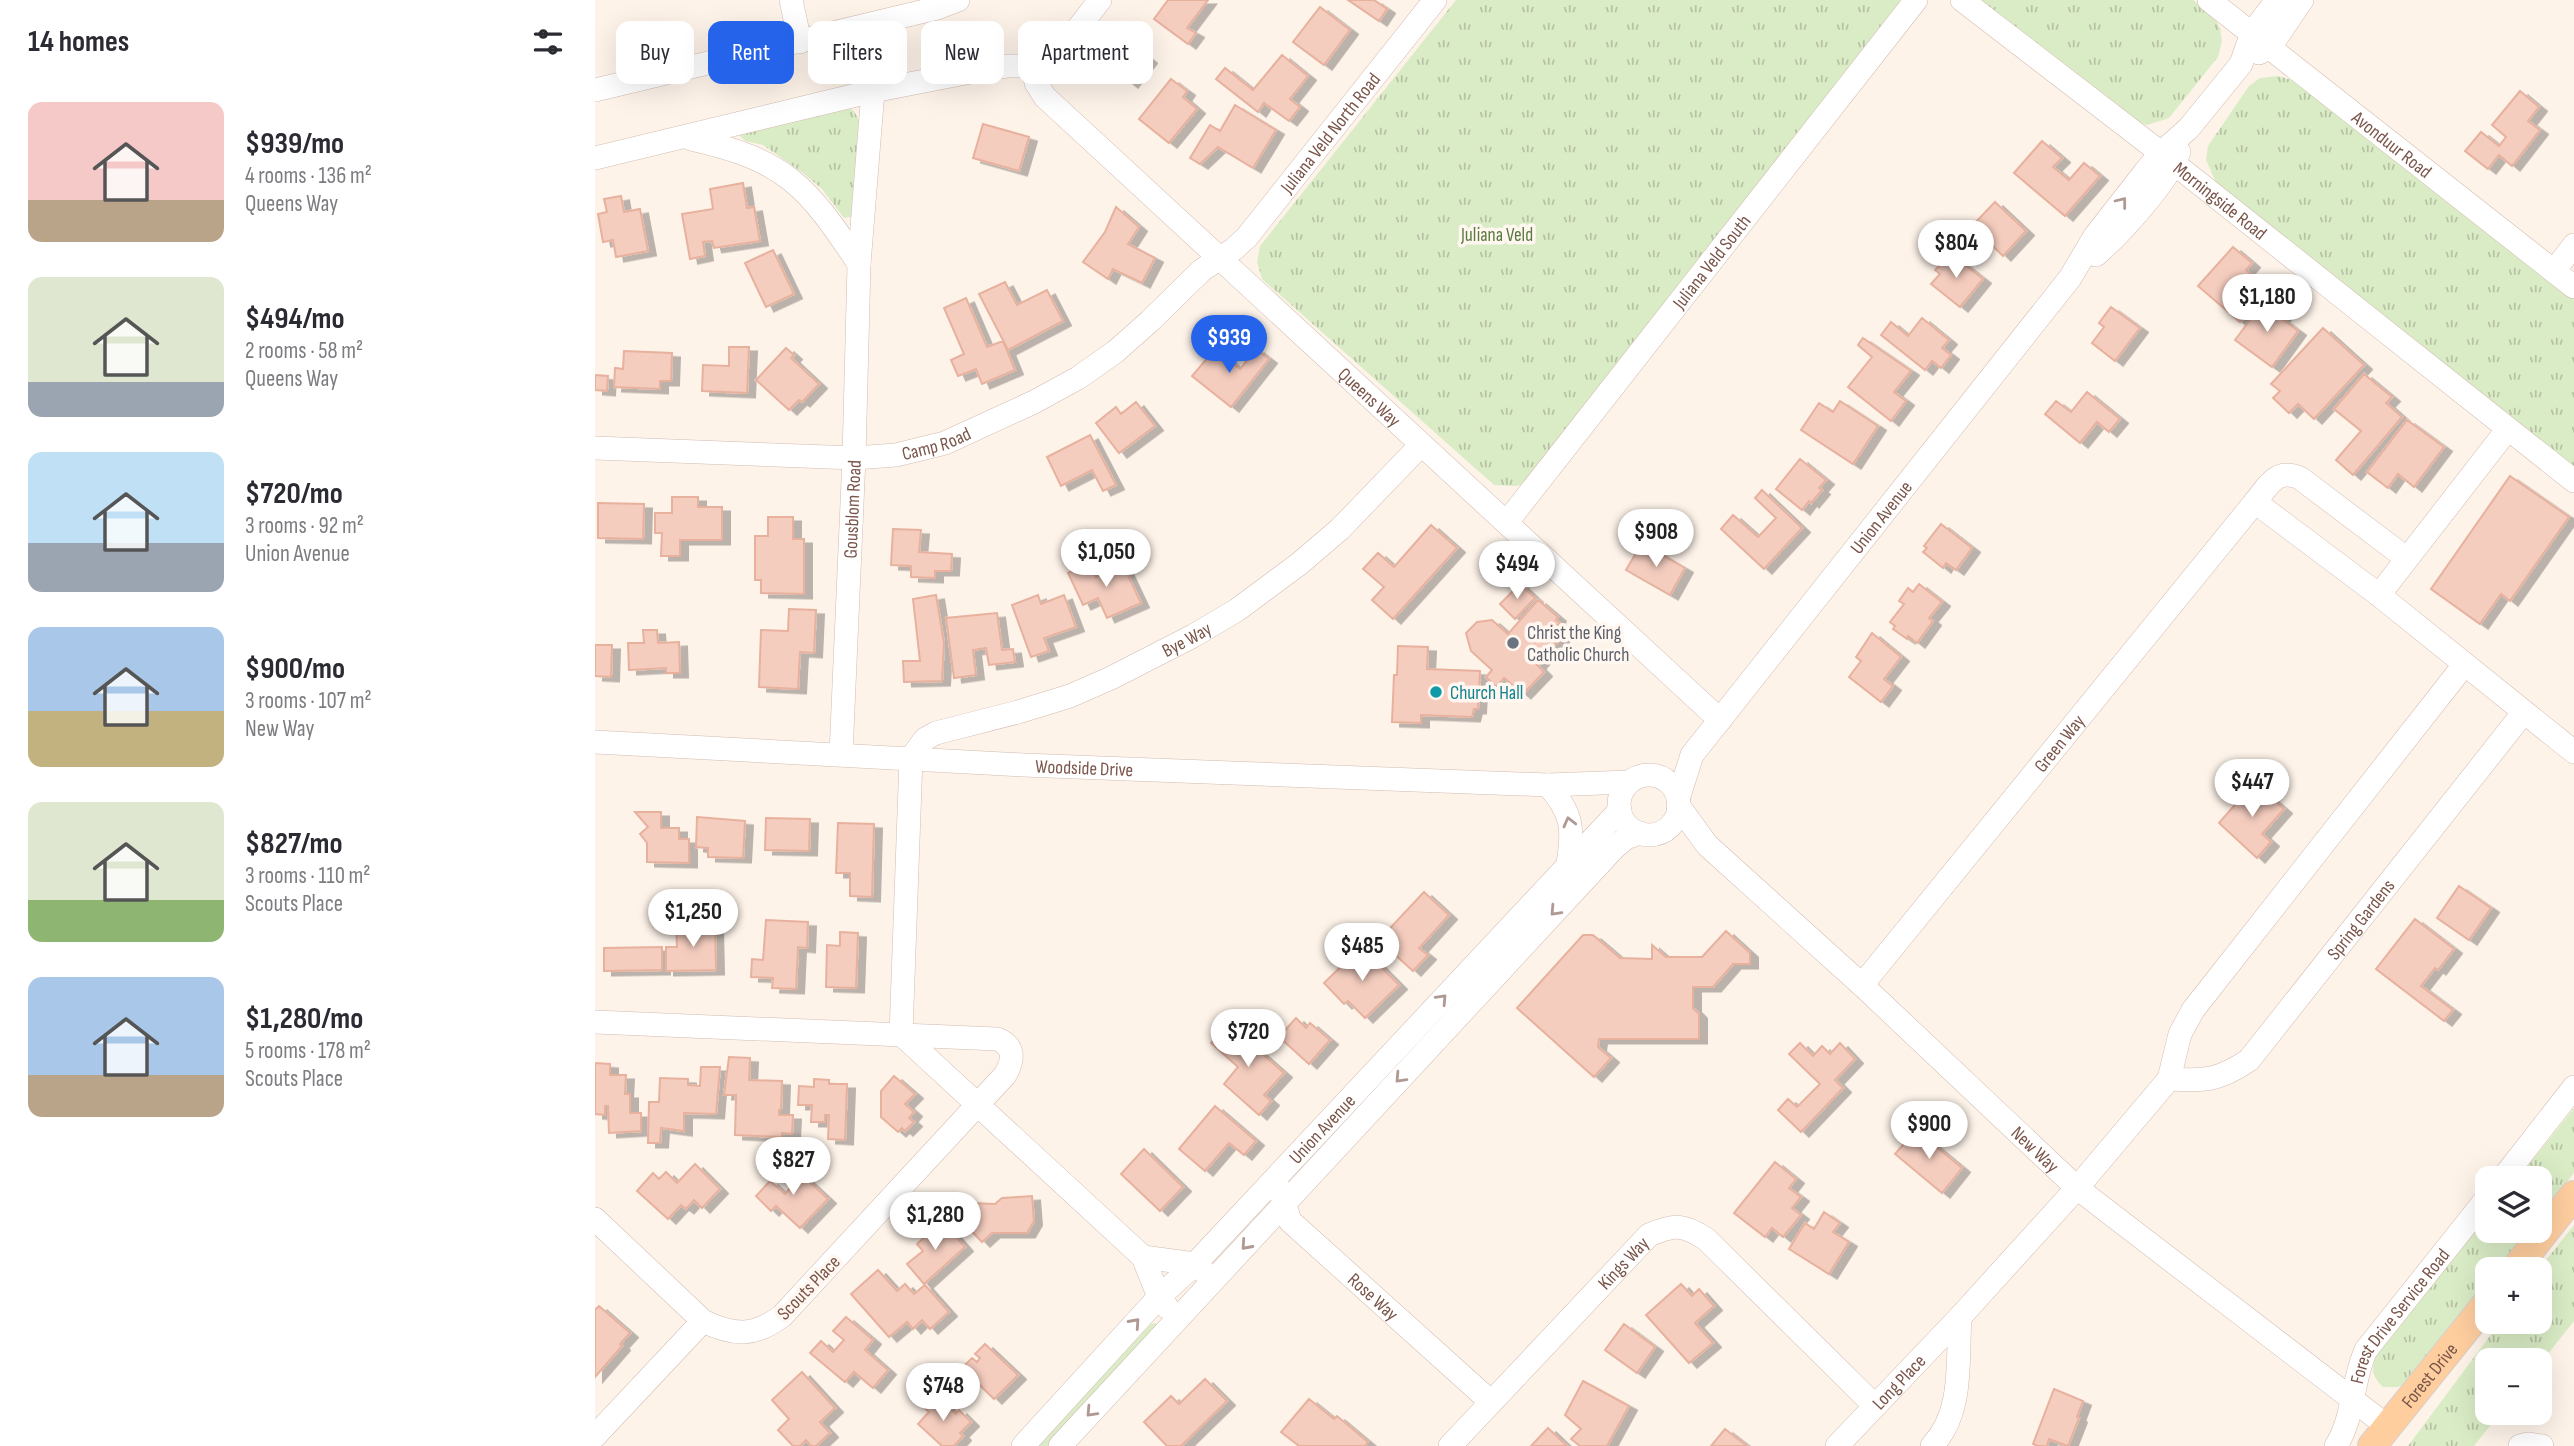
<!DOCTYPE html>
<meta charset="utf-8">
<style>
body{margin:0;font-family:"Sofia Sans Condensed",sans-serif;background:#f7f7f7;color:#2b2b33;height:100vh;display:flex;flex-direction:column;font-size:26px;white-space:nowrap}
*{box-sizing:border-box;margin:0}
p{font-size:23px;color:#7c7c81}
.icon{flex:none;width:38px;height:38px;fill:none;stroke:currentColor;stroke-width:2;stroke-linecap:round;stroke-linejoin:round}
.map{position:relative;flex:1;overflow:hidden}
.sheet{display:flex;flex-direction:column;background:#fff;width:595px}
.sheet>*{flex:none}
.guide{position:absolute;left:21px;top:21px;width:665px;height:63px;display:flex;gap:14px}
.fabs{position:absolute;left:1880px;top:1166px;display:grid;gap:14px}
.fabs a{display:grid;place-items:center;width:77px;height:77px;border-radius:14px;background:#fff;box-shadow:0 7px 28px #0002;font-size:35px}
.price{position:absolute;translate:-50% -60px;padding:0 16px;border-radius:24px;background:#fff;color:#222;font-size:23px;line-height:46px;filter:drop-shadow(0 2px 4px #0008)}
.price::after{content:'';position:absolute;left:50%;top:42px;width:21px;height:16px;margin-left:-10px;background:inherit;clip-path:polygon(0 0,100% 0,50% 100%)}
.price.active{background:#2563eb;color:#fff}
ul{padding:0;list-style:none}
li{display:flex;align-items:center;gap:21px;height:175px;padding:0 28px}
li span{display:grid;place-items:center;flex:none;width:196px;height:140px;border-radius:14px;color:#555}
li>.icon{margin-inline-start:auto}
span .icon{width:84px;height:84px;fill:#fffc;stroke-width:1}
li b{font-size:30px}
h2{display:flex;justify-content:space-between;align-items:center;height:84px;padding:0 28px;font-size:30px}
.chip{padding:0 24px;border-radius:14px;background:#fff;box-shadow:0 7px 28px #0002;font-size:24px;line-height:63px}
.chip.active{background:#2563eb;color:#fff}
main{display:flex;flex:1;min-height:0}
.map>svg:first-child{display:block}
.green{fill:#daecc6}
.park{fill:url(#park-tufts)}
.building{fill:#f4cdbf;stroke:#e8b19e;stroke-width:2;filter:url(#shadow)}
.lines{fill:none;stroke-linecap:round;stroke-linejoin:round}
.minor-casing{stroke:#d3bbb0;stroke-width:24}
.major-casing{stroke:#dacfcc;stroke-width:30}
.minor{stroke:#fff;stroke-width:23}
.major{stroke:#fece9f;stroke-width:28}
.oneway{stroke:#af9992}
.worship-dot{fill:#6b7280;stroke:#fff7f0;stroke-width:2.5}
.culture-dot{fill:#0f9aa8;stroke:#fff7f0;stroke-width:2.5}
.labels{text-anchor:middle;stroke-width:7;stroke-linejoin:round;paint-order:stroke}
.street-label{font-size:19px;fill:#7a554a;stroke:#fff7f0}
.park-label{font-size:19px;fill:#587a3f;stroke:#fff7f0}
.worship-label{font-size:19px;fill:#5b616d;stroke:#fff7f0;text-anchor:start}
.culture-label{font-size:19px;fill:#0d838f;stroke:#fff7f0;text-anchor:start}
</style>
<main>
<section class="sheet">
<h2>14 homes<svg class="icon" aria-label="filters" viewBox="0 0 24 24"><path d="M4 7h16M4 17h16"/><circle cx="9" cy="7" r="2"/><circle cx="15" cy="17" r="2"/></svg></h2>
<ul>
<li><span style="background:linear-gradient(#f6c9c9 70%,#b9a48a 0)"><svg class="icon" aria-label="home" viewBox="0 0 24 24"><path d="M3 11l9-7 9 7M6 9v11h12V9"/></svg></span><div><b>$939/mo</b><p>4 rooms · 136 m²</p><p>Queens Way</p></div></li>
<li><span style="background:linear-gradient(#dfe7d0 75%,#9aa5b1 0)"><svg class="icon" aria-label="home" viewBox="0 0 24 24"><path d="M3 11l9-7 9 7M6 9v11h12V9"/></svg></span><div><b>$494/mo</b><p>2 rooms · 58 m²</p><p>Queens Way</p></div></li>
<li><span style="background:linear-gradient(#bfe0f5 65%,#9aa5b1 0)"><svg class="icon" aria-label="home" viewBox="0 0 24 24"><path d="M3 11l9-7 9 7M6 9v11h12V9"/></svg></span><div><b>$720/mo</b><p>3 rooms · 92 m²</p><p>Union Avenue</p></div></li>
<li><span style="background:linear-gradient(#a9c7e8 60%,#c2b280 0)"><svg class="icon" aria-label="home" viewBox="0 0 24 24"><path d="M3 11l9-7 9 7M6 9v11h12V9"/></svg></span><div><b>$900/mo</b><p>3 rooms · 107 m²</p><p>New Way</p></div></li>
<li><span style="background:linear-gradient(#dfe7d0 70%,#8fb573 0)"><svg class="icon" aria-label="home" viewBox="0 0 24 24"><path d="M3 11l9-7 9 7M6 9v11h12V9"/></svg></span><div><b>$827/mo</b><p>3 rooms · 110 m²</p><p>Scouts Place</p></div></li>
<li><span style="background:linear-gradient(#a9c7e8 70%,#b9a48a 0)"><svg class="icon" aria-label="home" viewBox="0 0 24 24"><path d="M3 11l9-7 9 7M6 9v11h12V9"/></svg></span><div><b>$1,280/mo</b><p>5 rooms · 178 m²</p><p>Scouts Place</p></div></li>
</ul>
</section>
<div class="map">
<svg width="1979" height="1446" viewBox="0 0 1979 1446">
<defs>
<pattern id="park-tufts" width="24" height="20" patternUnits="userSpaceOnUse" patternTransform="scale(1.75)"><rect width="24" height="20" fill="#daecc6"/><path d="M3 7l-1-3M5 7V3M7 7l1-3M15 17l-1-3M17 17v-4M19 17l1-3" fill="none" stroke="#b6c2a3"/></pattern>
<filter id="shadow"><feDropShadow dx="8" dy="4.5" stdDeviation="0" flood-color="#0004"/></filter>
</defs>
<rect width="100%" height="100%" fill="#fdf3e9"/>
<!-- green -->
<path class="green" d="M561,1323L563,1328L454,1446H443L556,1324Z"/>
<!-- park -->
<path class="park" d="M861,0H1305L1304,5L935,483L921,486L899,485L667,279L662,262L665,246Z
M1384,0H1598L1617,14L1625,28L1627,41L1623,57L1574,118L1552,125L1537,120Z
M1683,76L1700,81L1979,296V466L1624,189L1611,160L1613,146L1654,86L1665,78Z
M252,107L259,111L264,120L258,210L256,217L249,218L227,189L208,173L168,145L150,141L143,134Z
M1979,1108V1173L1944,1217V1178H1923Z
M1892,1216V1230H1933L1903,1269H1892V1283L1813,1382L1803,1387H1788C1775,1374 1777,1368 1782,1351Z
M1979,1225V1321L1944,1365V1360H1892V1412H1906L1879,1446H1813L1906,1321H1944V1269Z"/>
<!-- building -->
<path class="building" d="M573,0H613L592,28L601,33L593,44L559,19Z
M753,0H779L792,9L784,21Z
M725,7L755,30L729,65L698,42Z
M529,38L554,59L535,83L509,62Z
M687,55L713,76L695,99L705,107L694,121L669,103L663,112L621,79L630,68L658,90Z
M576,79L592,91L588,97L602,109L574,143L544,119Z
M1925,91L1944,107L1933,121L1945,130L1917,166L1904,155L1893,169L1870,151L1886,132L1904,146L1911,137L1897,125Z
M640,105L681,130L658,168L623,147L605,164L595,158L615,125L625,131Z
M388,124L434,137L424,171L378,158Z
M1447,141L1467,158L1458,167L1474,180L1489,163L1505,176L1470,216L1419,173Z
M148,183L152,208L159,207L165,241L119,248L117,241L108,242L110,256L95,259L87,214L118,209L115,189Z
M26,196L29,212L45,209L53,251L21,257L18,240L8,242L3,214L12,212L9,199Z
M1400,202L1431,231L1408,256L1377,226Z
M521,207L544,227L533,244L560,258L547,283L518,269L513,279L488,262L510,232Z
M1638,247L1657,263L1651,270L1674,290L1645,322L1603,286Z
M178,250L199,294L171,307L150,263Z
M1356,254L1388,279L1365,307L1336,284L1345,274L1340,270Z
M410,282L422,305L452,290L468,321L413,350L384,294Z
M371,298L392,347L408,341L420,370L387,384L381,369L363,376L356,360L369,354L349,308Z
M1671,299L1690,313L1686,318L1703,331L1677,367L1640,340Z
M1516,307L1545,328L1520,361L1497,343L1509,327L1504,323Z
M1327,318L1354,340L1347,348L1356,355L1346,368L1337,361L1330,370L1286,335L1296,322L1313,336Z
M1728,328L1769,365L1719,419L1703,404L1694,413L1678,398L1685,391L1676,384Z
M1268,338L1316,371L1299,392L1311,401L1296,421L1253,387L1277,357L1263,345Z
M134,347H154L152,393L107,391L108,365L134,366Z
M191,348L199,355L196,358L224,384L207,402L204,400L194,410L161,380Z
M620,349L645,369L661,349L674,359L636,407L597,376Z
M29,351L77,353L76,381H65V389L19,387L20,368L28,369Z
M1769,374L1797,397L1791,403L1807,417L1758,475L1741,460L1766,431L1739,409Z
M0,375L13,376L12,391L0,390Z
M1492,392L1525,419L1514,432L1502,422L1485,443L1450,414L1461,401L1476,412Z
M1245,401L1283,426L1258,464L1206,430L1224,403L1238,412Z
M541,402L560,426L524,453L501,423L521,407L526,414Z
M1812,420L1849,447L1819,487L1803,474L1793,488L1772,472Z
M495,435L521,485L508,491L497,470L466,486L452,457Z
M1205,459L1231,480L1224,488L1227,490L1216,503L1214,501L1207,510L1181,489Z
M1915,476L1974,517L1915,601L1906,594L1885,624L1836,589Z
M1167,490L1207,528L1169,569L1126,529L1138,515L1163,537L1181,518L1160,498Z
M77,497H103V507H127V540H85V556H66L67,533H60V513H77Z
M3,503L49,504L48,539L3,538Z
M173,517H198V539H209V594L166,593V580H160V536H173Z
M1346,524L1377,548L1361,570L1351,563L1348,568L1328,552L1332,548L1329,546Z
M836,525L862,548L798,619L777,600L789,587L768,569L783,553L799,567Z
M298,529L326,530L324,552L357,554L356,571H340V578L316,577V566L296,565Z
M1047,543L1090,568L1075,595L1031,570Z
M494,563L501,577L528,565L546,603L512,618L503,598L488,605L473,573Z
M925,584L940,598L920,619L905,604Z
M1324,584L1347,602L1334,618L1338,621L1322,643L1313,636L1312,639L1298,629L1300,626L1295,622L1309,604L1304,601L1313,588L1318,592Z
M341,595L349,643L347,681L309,682L308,661H325L318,599Z
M443,595L446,604L469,595L481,627L449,638L454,651L436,657L417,605Z
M943,600L963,617L961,620L965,623L963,625L971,632L942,665L949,672L928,694L909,678L901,687L891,677L897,670L876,651L871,633L882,622L897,620L913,634Z
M194,609L221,610L219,653L205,652L203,689L164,687L166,630L193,631Z
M402,613L407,650L418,649L420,662L394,665L391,648L378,650L381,675L359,678L351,618Z
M48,630H62L63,643L84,642L85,673H71V668L34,670L33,643H49Z
M1277,633L1306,657L1289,679L1298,686L1286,702L1254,677L1266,661L1261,657Z
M0,645H17L16,677L0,676Z
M803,646L833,647L832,669L885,671L883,709H879L877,717L826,715V723L797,722L799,675H802Z
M1659,783L1689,809L1667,834L1676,842L1662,858L1624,823Z
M40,812H66V828H84V839H94V863L52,862V843L45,834L53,827Z
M102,817L150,821L148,858L113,857V848L101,847Z
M171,818L215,819L214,851L170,850Z
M243,823L279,824L277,897L255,896V873H241Z
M1864,886L1896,908L1874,940L1842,918Z
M829,892L854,915L824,948L833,955L818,971L784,940Z
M1820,919L1859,949L1843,970L1840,968L1826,986L1858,1010L1849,1021L1781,969Z
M171,920L213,922L212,948L203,947L201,989L177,988L178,978L156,977L157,959L168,960Z
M120,924L121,970L71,971V947H82L81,925Z
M1131,931L1155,953V964H1138L1118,987H1098V1008L1104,1014V1039H1004L1003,1047L1016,1058L999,1077L922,1008L988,935H998L1025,958L1057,959V945L1071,957H1107Z
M245,932L263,933L261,988L231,987L232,945L245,946Z
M67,947V970L9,971V948Z
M766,947L804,985L770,1018L753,1001L749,1004L729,983Z
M701,1018L711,1028L715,1023L735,1040L714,1064L684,1037Z
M633,1024L689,1073L669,1095L676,1101L664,1115L629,1084L643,1067L616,1043Z
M1205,1043L1218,1056L1227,1046L1235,1054L1245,1043L1260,1059L1240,1080L1248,1088L1206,1132L1183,1110L1193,1099L1202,1107L1225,1084L1194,1054Z
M134,1057L155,1058L154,1080L187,1081L186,1110H184V1115H198L197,1134L187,1133V1137L140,1135L141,1095H129Z
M0,1063L15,1064V1075H31L30,1094H35V1113H46V1131L14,1133L13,1106H10V1115L0,1114Z
M106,1067H125L121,1114L89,1113V1131L66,1128L65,1143H53L54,1102H64L65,1078L93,1079V1085L105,1086Z
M299,1076L320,1094L310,1104L319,1112L314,1118L319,1122L310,1131L307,1128L303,1132L286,1117V1091Z
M219,1079L234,1080V1084H252L250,1140L233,1139L234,1115H230V1122H216L217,1105H203L204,1086L219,1087Z
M620,1106L661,1141L649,1155L634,1143L610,1171L584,1149Z
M1321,1130L1367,1168L1347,1193L1300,1154Z
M549,1149L588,1187L565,1211L526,1174Z
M1180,1162L1201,1179L1194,1188L1206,1197L1197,1208L1206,1215L1188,1237L1177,1228L1170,1237L1139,1213Z
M194,1163L233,1199L205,1228L181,1206L176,1211L161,1196L175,1181L190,1194L196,1187L183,1175Z
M100,1164L125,1189L107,1208L99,1200L91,1209L86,1205L73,1219L42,1191L58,1173L64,1179L71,1172L82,1183Z
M437,1196L439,1221L432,1233H397L387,1242L363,1217L377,1203L400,1204L407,1198Z
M1229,1212L1245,1223L1238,1232L1254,1242L1234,1274L1194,1249L1210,1223L1219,1229Z
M347,1221L370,1247L329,1284L312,1264L328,1251L322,1244Z
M283,1270L302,1291L310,1284L319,1294L330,1285L354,1312L335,1329L327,1320L318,1329L312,1322L294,1337L256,1294Z
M1086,1284L1097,1296L1104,1289L1119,1306L1100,1323L1118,1343L1094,1363L1051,1315Z
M4,1306L35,1333L25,1344L27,1346L0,1377V1310Z
M251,1317L278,1340L270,1350L293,1370L278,1388L259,1372L250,1382L215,1353L226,1341L238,1352L249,1340L238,1331Z
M1029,1324L1060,1347L1042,1373L1010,1350Z
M390,1344L423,1375L399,1399L367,1368L377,1358L382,1362L385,1358L380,1354Z
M207,1372L240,1408L225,1422L235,1433L221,1446H216L211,1440L205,1446H198L183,1430L194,1419L177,1400Z
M610,1379L632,1401L586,1446H572L549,1422L576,1396L584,1404Z
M988,1381L1034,1406L1012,1446H985L976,1439L986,1429L970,1415Z
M1459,1389L1488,1401L1482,1417L1484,1418L1473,1446L1454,1439L1452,1446H1443L1438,1444Z
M339,1394L361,1414L364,1410L376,1422L365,1433L368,1436L359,1446H347L323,1424L334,1412L328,1407Z
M714,1399L739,1419L742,1416L773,1442L770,1446H704L686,1432Z
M953,1428L972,1446H936Z
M1130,1429L1152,1446H1116Z"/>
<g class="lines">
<!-- minor casing -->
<g class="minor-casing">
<g id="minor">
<path d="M196,0L205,42"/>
<path id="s1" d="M1367,0L1566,153L1979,481"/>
<path id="s2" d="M1614,0L1979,287"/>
<path d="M1664,53L1675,47L1707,0"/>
<path id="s3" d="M438,66L441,83L450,97L1125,720"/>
<path d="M0,90L342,8L363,0"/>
<path d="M96,139C191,160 212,186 264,264"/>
<path d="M0,158L278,91L391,69L412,66H438L474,40L505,0"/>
<path d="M1501,255C1527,232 1572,183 1584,152"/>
<path d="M1959,271L1979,245"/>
<path id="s4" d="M0,448L259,458L301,455L350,443L439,402L483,378L520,352L555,321L607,270L639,249L652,237L840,0"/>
<path d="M1660,502C1674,485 1681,468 1705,478L1811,558"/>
<path id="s5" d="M912,522L1321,0"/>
<path d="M1784,595L1912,430"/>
<path id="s6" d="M0,742L428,765L953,785L1034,782"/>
<path id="s7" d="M246,754L259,458L264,264L278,91"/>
<circle cx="1054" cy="805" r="30"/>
<path d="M953,785C977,813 979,828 973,863"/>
<path id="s8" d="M1083,799L1097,755L1475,278L1500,236L1550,172L1566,153L1594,128L1646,64L1657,33L1682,0"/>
<path id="s9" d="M1083,805L1112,845L1267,985L1482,1188L1792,1426"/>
<path id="s10" d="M1267,985L1660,502L1784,595L1979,752"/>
<path d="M0,1022L402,1039C420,1046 419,1060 410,1075L187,1316C159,1337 139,1336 108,1321L0,1219"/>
<path id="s11" d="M306,1034L316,758L330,739L341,733L423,712L475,696L516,678L598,636L642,610L704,564L745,529L825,446"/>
<path d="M306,1034L548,1257L564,1297L572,1307"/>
<path id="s12" d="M1574,1079C1610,1081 1623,1081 1654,1060L1929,712"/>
<path d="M1908,1178L1979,1087"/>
<path id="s13" d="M685,1190L695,1221L896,1402"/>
<path d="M548,1257L600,1264L608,1271"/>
<path d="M0,1436L108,1321"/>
<path id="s14" d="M428,1446L564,1297L600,1264L1025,810"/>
<path d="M465,1446L1019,848L1031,838L1045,833"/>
<path id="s15" d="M855,1446L1054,1235C1079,1224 1088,1224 1111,1239L1279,1405"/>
<path id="s16" d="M1242,1446L1365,1317L1482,1188L1574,1079L1585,1034L1598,1010L1869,665"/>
<path d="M1337,1446C1369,1412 1362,1361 1365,1317"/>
<path id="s17" d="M1741,1446C1759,1418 1757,1380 1771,1350L1892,1198"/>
<path d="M1925,1446L1933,1444L1947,1446"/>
</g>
</g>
<!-- major casing -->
<g class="major-casing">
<g id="major">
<path d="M1920,1269L1979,1195"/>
<path id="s18" d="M1777,1446L1892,1303"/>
</g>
</g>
<!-- minor -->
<use href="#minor" class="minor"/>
<!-- major -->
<use href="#major" class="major"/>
</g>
<!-- one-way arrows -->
<defs><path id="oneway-chevron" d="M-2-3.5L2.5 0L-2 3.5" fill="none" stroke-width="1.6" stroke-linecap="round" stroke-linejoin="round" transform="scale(1.75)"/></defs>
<g class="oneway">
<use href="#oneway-chevron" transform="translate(1527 202) rotate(-52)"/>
<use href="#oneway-chevron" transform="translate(974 822) rotate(-104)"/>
<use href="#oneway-chevron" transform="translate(960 911) rotate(133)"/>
<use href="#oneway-chevron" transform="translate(847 999) rotate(-47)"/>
<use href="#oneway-chevron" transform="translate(805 1078) rotate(133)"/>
<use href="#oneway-chevron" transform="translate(651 1245) rotate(132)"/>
<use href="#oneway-chevron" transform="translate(540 1323) rotate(-48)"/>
<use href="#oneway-chevron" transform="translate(496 1412) rotate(133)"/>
</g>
<!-- markers -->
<circle class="worship-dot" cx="918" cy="643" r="7"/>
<circle class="culture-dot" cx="841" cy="692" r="7"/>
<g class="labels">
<!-- street labels -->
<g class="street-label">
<text dy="7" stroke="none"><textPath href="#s4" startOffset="854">Juliana Veld North Road</textPath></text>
<text dy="7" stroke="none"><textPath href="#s2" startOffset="233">Avonduur Road</textPath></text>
<text dy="7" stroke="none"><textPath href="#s1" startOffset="327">Morningside Road</textPath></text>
<text dy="7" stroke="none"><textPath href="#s5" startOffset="331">Juliana Veld South</textPath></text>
<text dy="7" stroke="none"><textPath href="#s3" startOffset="476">Queens Way</textPath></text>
<text dy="7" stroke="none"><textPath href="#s4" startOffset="343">Camp Road</textPath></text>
<text dy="7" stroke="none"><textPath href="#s7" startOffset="245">Gousblom Road</textPath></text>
<text dy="7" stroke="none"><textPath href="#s8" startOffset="350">Union Avenue</textPath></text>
<text dy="7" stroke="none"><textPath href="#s11" startOffset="581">Bye Way</textPath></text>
<text dy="7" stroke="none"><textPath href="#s10" startOffset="312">Green Way</textPath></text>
<text dy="7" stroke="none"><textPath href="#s6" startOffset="490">Woodside Drive</textPath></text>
<text dy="7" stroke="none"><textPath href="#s12" startOffset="264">Spring Gardens</textPath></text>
<text dy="7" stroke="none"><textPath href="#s14" startOffset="436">Union Avenue</textPath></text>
<text dy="7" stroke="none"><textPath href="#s9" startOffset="497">New Way</textPath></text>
<text dy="7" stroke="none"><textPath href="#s15" startOffset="252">Kings Way</textPath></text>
<text transform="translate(213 1287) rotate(-46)" y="7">Scouts Place</text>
<text dy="7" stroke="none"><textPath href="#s13" startOffset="145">Rose Way</textPath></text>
<text dy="7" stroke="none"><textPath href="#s17" startOffset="147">Forest Drive Service Road</textPath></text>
<text dy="7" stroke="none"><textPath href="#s18" startOffset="91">Forest Drive</textPath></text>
<text dy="7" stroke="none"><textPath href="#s16" startOffset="89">Long Place</textPath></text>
</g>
<!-- park labels -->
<g class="park-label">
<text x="902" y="241">Juliana Veld</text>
</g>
<!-- worship labels -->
<g class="worship-label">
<text x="932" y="639">Christ the King<tspan x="932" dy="22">Catholic Church</tspan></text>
</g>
<!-- culture labels -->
<g class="culture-label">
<text x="855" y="699">Church Hall</text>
</g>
</g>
</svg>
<div class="fabs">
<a><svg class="icon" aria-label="layers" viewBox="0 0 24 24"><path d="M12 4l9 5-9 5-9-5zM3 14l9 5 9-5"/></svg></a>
<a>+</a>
<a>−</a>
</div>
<b class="price" style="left:1361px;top:280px">$804</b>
<b class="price" style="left:1672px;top:334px">$1,180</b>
<b class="price active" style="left:634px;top:375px">$939</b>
<b class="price" style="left:1061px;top:569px">$908</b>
<b class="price" style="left:511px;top:589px">$1,050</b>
<b class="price" style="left:922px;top:601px">$494</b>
<b class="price" style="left:1657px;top:819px">$447</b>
<b class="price" style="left:98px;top:949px">$1,250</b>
<b class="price" style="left:767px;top:983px">$485</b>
<b class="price" style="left:653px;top:1069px">$720</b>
<b class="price" style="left:1334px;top:1161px">$900</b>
<b class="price" style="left:198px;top:1197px">$827</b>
<b class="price" style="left:340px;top:1252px">$1,280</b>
<b class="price" style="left:348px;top:1423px">$748</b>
<div class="guide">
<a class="chip">Buy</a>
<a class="chip active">Rent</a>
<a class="chip">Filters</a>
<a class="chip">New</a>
<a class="chip">Apartment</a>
</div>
</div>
</main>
